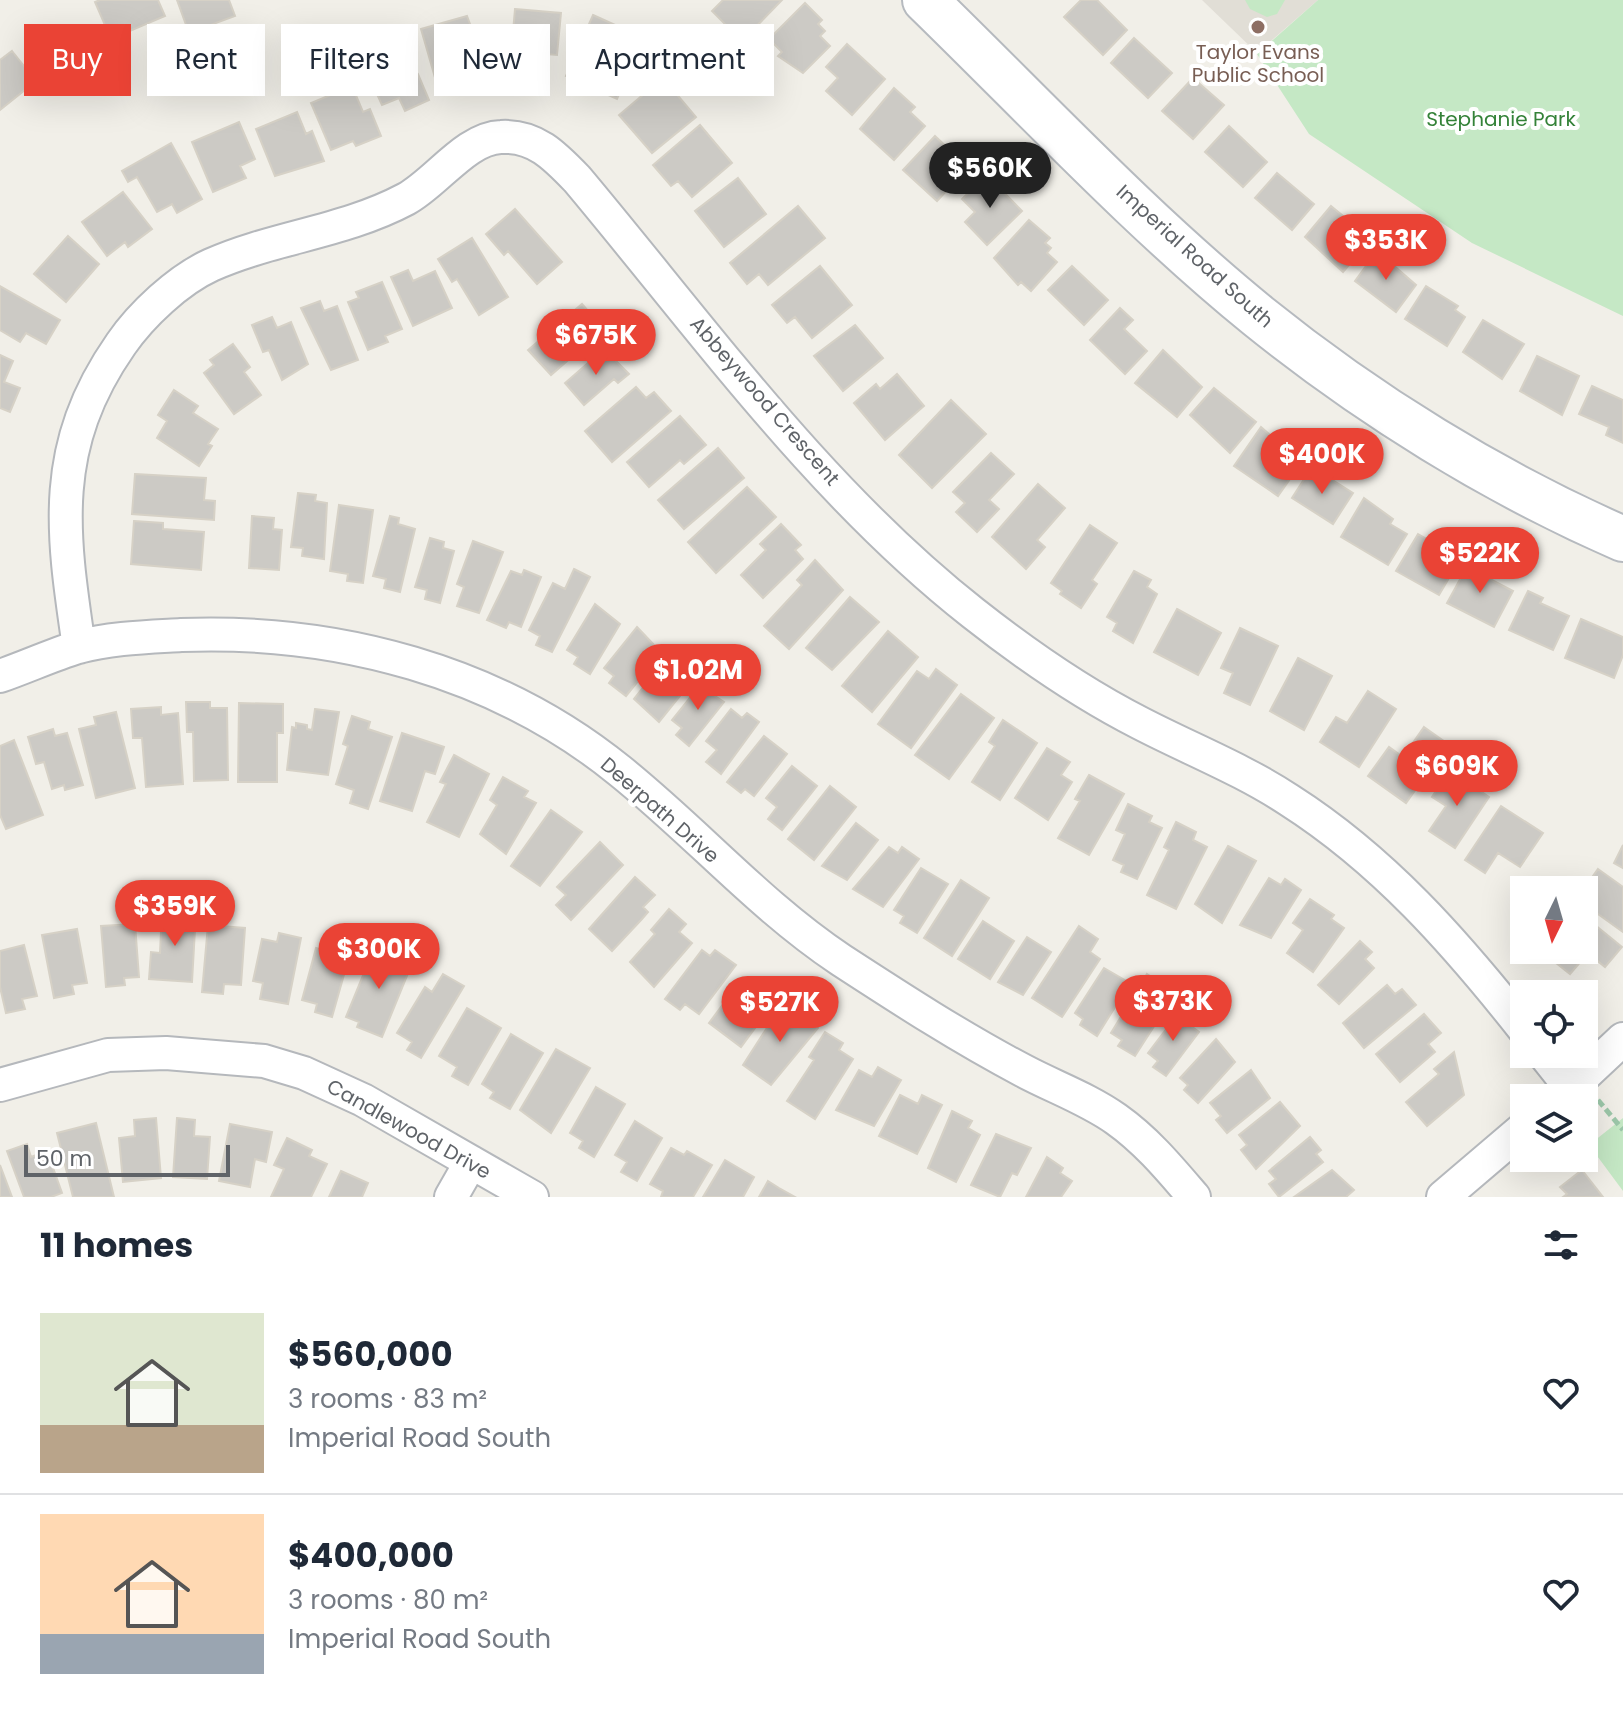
<!DOCTYPE html>
<meta charset="utf-8">
<style>
body{margin:0;font-family:Poppins,sans-serif;background:#f6f6f7;color:#1f2937;height:100vh;display:flex;flex-direction:column;font-size:30px;white-space:nowrap}
*{box-sizing:border-box;margin:0}
p{font-size:26px;color:#747a83}
.icon{flex:none;width:44px;height:44px;fill:none;stroke:currentColor;stroke-width:2;stroke-linecap:round;stroke-linejoin:round}
.map{position:relative;height:1197px;overflow:hidden}
.drawer{display:flex;flex-direction:column;background:#fff;flex:1}
.drawer>*{flex:none}
.banner{position:absolute;left:24px;top:24px;width:800px;height:72px;display:flex;gap:16px}
.needle{width:52px;rotate:185deg}
.controls{position:absolute;left:1510px;top:876px;display:grid;gap:16px}
.controls a{display:grid;place-items:center;width:88px;height:88px;border-radius:0px;background:#fff;box-shadow:0 8px 32px #0002;font-size:40px}
.scale{position:absolute;left:24px;bottom:20px;width:206px;box-sizing:border-box;padding-left:8px;border:4px solid #5f6368;border-top:0;font-size:22px;line-height:28px;white-space:nowrap;color:#5f6368;-webkit-text-stroke:6px #fff;paint-order:stroke}
.price{position:absolute;translate:-50% -68px;padding:0 18px;border-radius:28px;background:#ea4335;color:#fff;font-size:26px;line-height:52px;filter:drop-shadow(0 2px 4px #0008)}
.price::after{content:'';position:absolute;left:50%;top:48px;width:24px;height:18px;margin-left:-12px;background:inherit;clip-path:polygon(0 0,100% 0,50% 100%)}
.price.on{background:#222;color:#fff}
ul{padding:0;list-style:none}
li{display:flex;align-items:center;gap:24px;height:200px;padding:0 40px}
li+li{border-top:2px solid #e0e1e3}
li span{display:grid;place-items:center;flex:none;width:224px;height:160px;border-radius:0px;color:#555}
li>.icon{margin-inline-start:auto}
span .icon{width:96px;height:96px;fill:#fffc;stroke-width:1}
li b{font-size:34px}
h2{display:flex;justify-content:space-between;align-items:center;height:96px;padding:0 40px;font-size:34px}
.chip{padding:0 28px;border-radius:0px;background:#fff;box-shadow:0 8px 32px #0002;font-size:28px;line-height:72px}
.chip.on{background:#ea4335;color:#fff}
.map>svg:first-child{display:block}
.education{fill:#e1ded6}
.green{fill:#c5e8c5}
.building{fill:#cccac5;stroke:#d6d1c6;stroke-width:2}
.lines{fill:none;stroke-linecap:round;stroke-linejoin:round}
.street-casing{stroke:#b5b8bc;stroke-width:36}
.secondary-casing{stroke:#b6babf;stroke-width:48}
.path{stroke:#9cc7a9;stroke-width:5;stroke-dasharray:8 4;stroke-linecap:butt}
.street{stroke:#fff;stroke-width:32}
.secondary{stroke:#fff;stroke-width:44}
.education-dot{fill:#8d6e63;stroke:#fff;stroke-width:3}
.labels{text-anchor:middle;stroke-width:8;stroke-linejoin:round;paint-order:stroke}
.education-label{font-size:20px;fill:#785e54;stroke:#fff}
.park-label{font-size:20px;fill:#348238;stroke:#fff}
.street-label{font-size:20px;fill:#5f6368;stroke:#fff}
</style>
<div class="map">
<svg width="1623" height="1197" viewBox="0 0 1623 1197">
<rect width="100%" height="100%" fill="#f1efe8"/>
<!-- education -->
<path class="education" d="M1202,0H1318L1257,53Z"/>
<!-- green -->
<path class="green" d="M1245,0H1285L1277,14L1267,17L1250,9Z
M1318,0H1623V316L1472,243L1309,134L1257,54Z
M1623,1118V1191L1589,1145Z"/>
<!-- building -->
<path class="building" d="M100,0H158L165,16L111,39L95,2Z
M177,0H229L235,16L189,33Z
M723,0H782L742,41L712,11Z
M1081,0H1097L1127,30L1103,55L1064,17Z
M805,3L822,20L818,24L825,31L820,36L830,46L803,73L778,56L782,52L769,39Z
M515,9L561,13L557,55L534,53L532,74L504,71L506,43L512,44Z
M593,15L644,38L617,99L566,76Z
M467,16L489,74L462,82L460,75L436,81L421,29Z
M59,26L71,43L86,34L107,67L65,92L34,42Z
M1134,38L1172,73L1148,98L1111,63Z
M847,44L885,79L852,115L826,91L838,78L826,67Z
M391,46L406,79L418,74L429,100L405,111L399,98L382,105L361,59Z
M12,51L36,81L0,110V60Z
M663,78L696,117L652,153L619,115Z
M1193,78L1224,105L1193,139L1162,111Z
M352,86L363,112L370,109L381,136L356,146L353,141L331,150L311,103Z
M894,88L915,107L910,112L925,126L894,160L860,129Z
M297,112L306,134L312,131L324,161L275,176L256,129Z
M239,122L255,159L240,166L246,178L213,192L192,142Z
M700,125L732,163L692,197L678,181L671,186L653,165Z
M1229,126L1267,162L1243,187L1205,152Z
M935,136L952,152L956,147L972,163L937,201L903,170Z
M171,143L202,199L177,213L172,204L157,212L137,177L128,182L122,171Z
M1277,173L1314,204L1292,230L1255,198Z
M987,175L1022,211L987,245L965,222L975,212L962,199Z
M738,178L766,214L724,247L695,211Z
M123,192L152,229L128,247L125,242L107,256L82,222Z
M798,206L825,238L768,285L759,274L747,284L730,263Z
M1331,206L1371,239L1343,272L1305,237Z
M515,209L562,262L537,284L508,251L504,255L486,234Z
M1029,220L1050,238L1045,243L1051,248L1047,253L1057,262L1031,291L1021,282L1018,285L994,258Z
M68,236L99,264L66,302L34,274Z
M472,238L508,297L479,315L457,279L452,282L438,259Z
M1377,251L1416,285L1396,312L1355,281Z
M820,266L852,305L812,338L795,317L787,323L772,305Z
M1072,266L1108,300L1084,325L1048,290Z
M408,270L413,281L435,271L452,308L413,326L391,277Z
M382,282L402,329L385,336L388,342L368,350L348,302L359,298L356,292Z
M0,286L60,320L46,344L26,333L20,342L0,330Z
M1426,286L1458,306L1455,310L1465,317L1447,346L1405,319Z
M320,301L324,311L337,306L358,360L331,370L301,308Z
M582,304L607,333L585,352L582,348L551,375L528,350Z
M1120,308L1133,320L1124,329L1147,351L1125,374L1090,340Z
M272,317L277,328L291,322L308,364L282,380L269,350L263,352L252,325Z
M1483,320L1524,344L1502,379L1463,352Z
M855,325L883,358L843,391L814,356Z
M233,344L250,367L244,372L261,395L234,414L204,373L214,365L210,360Z
M604,349L629,374L618,383L614,379L584,405L565,383Z
M1163,350L1202,387L1177,417L1135,383Z
M0,355L13,361L4,382L20,388L10,412L0,408Z
M1537,356L1579,376L1562,415L1520,391Z
M897,374L924,406L885,440L854,403L876,384L880,389Z
M1592,386L1623,400V443L1606,435L1609,427L1579,414Z
M636,387L646,398L654,392L671,411L612,462L585,431Z
M1214,388L1256,422L1230,453L1190,415Z
M174,390L198,406L193,413L218,429L208,444L212,446L199,466L157,438L167,421L158,415Z
M951,400L986,434L932,488L899,455Z
M680,416L706,445L684,464L680,460L649,487L627,462Z
M1261,427L1286,449L1282,454L1299,466L1278,496L1234,466Z
M718,448L744,478L684,529L658,500Z
M991,453L1014,474L989,500L999,509L977,532L956,512L965,503L953,492Z
M1312,467L1353,493L1333,524L1292,498Z
M135,474L206,478L204,500L215,501L214,520L132,514Z
M1038,484L1065,508L1037,540L1045,547L1026,569L992,537Z
M747,487L776,517L716,573L688,542Z
M298,493L316,495L315,501L327,503L324,559L302,556L303,548L291,547Z
M1364,498L1393,519L1390,524L1407,534L1388,565L1341,537Z
M339,505L373,510L363,583L347,581L348,574L330,571Z
M252,516L274,518L273,529L282,530L279,570L249,568Z
M390,516L399,518L398,524L415,529L400,592L384,588L386,579L373,576Z
M134,521L163,523V529L204,532L201,570L131,564Z
M781,524L801,545L795,550L803,559L763,598L741,575L766,550L760,544Z
M1090,525L1117,543L1092,580L1097,584L1081,608L1060,594L1062,591L1051,583Z
M1418,534L1432,542L1427,549L1456,566L1439,595L1396,571Z
M430,538L444,542L443,548L454,551L440,603L425,599L427,590L415,587Z
M473,541L503,552L479,613L457,606L464,587L457,584Z
M815,560L843,590L789,649L764,626L802,585L797,580Z
M1470,561L1489,571L1486,577L1513,591L1494,627L1447,603Z
M574,569L590,577L552,652L536,645L540,636L529,630L553,583L565,589Z
M524,570L541,577L521,627L509,622L506,628L487,620L511,571L522,575Z
M1134,571L1151,580L1147,587L1157,594L1133,643L1113,631L1117,623L1107,617Z
M1528,591L1543,598L1540,603L1569,616L1553,650L1509,630Z
M850,597L879,622L832,670L806,648Z
M595,604L620,624L590,674L574,664L578,657L567,650Z
M1177,609L1221,633L1198,675L1154,652Z
M1581,619L1623,637V655L1614,678L1565,658Z
M637,627L658,649L643,667L647,670L626,696L609,683L614,676L604,668Z
M1240,628L1278,646L1250,705L1224,693L1233,673L1221,668Z
M888,631L918,657L872,712L842,686Z
M669,655L696,676L659,722L634,699Z
M1298,658L1332,676L1304,730L1270,711Z
M936,669L957,685L911,748L878,724L917,671L929,679Z
M705,679L719,690L715,696L724,702L689,746L676,735L682,728L672,720Z
M1368,691L1396,709L1359,767L1320,742L1336,717L1347,723Z
M961,694L994,718L949,779L915,755Z
M186,702H210V708H227L228,780L194,781L193,732H187Z
M239,703L283,704V733H277V782H238Z
M161,707V715L178,713L183,784L146,787L142,738H133L131,709Z
M315,709L339,712L328,775L287,770L292,727L296,728V723L307,725V729L312,730Z
M731,709L742,718L747,713L759,722L721,774L706,762L717,750L706,741Z
M116,712L135,788L96,798L79,729L96,725L94,717Z
M352,716L370,722L368,729L392,737L368,809L350,803L354,790L336,784L348,746L343,744Z
M1003,720L1037,743L1000,800L972,782L995,746L989,742Z
M1424,727L1448,744L1406,803L1368,776L1389,747L1403,757Z
M53,729L55,736L67,733L83,785L65,790L64,785L52,789L44,762L36,764L28,737Z
M402,733L444,747L435,774L425,771L412,811L380,801Z
M764,736L787,754L754,796L745,789L741,793L727,782Z
M14,740L43,815L6,829L0,815V746Z
M1047,748L1070,762L1061,775L1072,782L1048,820L1015,798Z
M454,755L489,774L459,837L427,822L446,784L440,782Z
M792,766L817,786L782,830L768,819L777,807L766,798Z
M1450,770L1489,797L1455,848L1429,831L1446,806L1432,797Z
M1089,775L1124,794L1089,855L1058,838L1080,801L1075,799Z
M503,777L528,791L524,797L536,803L506,854L480,834L497,805L490,800Z
M830,786L856,807L814,860L788,839Z
M1128,804L1152,816L1149,822L1162,828L1137,879L1121,872L1124,865L1113,860L1125,834L1116,830Z
M1501,806L1543,833L1520,867L1498,853L1485,873L1465,860Z
M551,810L582,832L540,886L511,866Z
M1176,822L1196,832L1193,840L1207,847L1176,909L1147,895L1169,850L1164,847Z
M856,823L878,840L847,880L822,866Z
M600,842L623,865L571,920L556,905L566,895L557,887Z
M1623,845V868L1614,863Z
M1228,846L1256,861L1222,923L1195,904Z
M889,847L898,853L902,847L919,859L883,907L853,889Z
M921,868L948,884L917,933L900,923L904,916L894,910Z
M1598,869L1623,887V932L1584,904L1583,890Z
M635,877L655,895L643,907L648,912L642,919L612,951L589,929Z
M1269,878L1281,885L1285,879L1301,890L1271,938L1240,925Z
M961,880L989,898L952,956L924,938Z
M1310,899L1334,915L1331,919L1344,928L1313,972L1287,953L1303,930L1293,923Z
M669,909L686,924L679,932L692,943L654,987L630,962L655,934L651,930Z
M162,910L196,912L192,982L149,979L151,952L160,953Z
M1584,916L1622,947L1605,967L1588,953L1570,974L1541,951L1584,950Z
M983,921L1014,941L990,979L958,959Z
M135,924L139,977L124,978L125,985L106,987L101,926Z
M208,925L245,928L241,985L224,984L223,994L202,992Z
M1079,926L1098,939L1090,952L1100,959L1062,1017L1032,998Z
M77,929L87,983L72,985L74,994L54,998L42,935Z
M279,933L301,938L288,1004L260,999L263,983L253,981L262,939L277,942Z
M1027,937L1051,952L1023,995L998,982Z
M1360,941L1372,952L1365,959L1374,968L1339,1004L1318,985Z
M24,945L37,996L22,999L25,1009L6,1013L0,987V951Z
M375,946L413,961L382,1037L357,1027L359,1022L346,1017Z
M316,948L349,957L332,1017L315,1012L317,1004L302,1000Z
M702,950L710,956L715,950L736,965L699,1014L685,1004L680,1010L665,999Z
M1104,968L1130,983L1097,1036L1080,1025L1083,1019L1075,1013Z
M443,974L464,986L421,1058L407,1050L412,1042L397,1033L425,987L432,992Z
M1147,974L1176,992L1135,1056L1118,1046L1122,1040L1111,1033Z
M756,982L777,998L741,1047L709,1023L739,983L749,991Z
M1387,985L1395,994L1402,989L1416,1005L1364,1048L1343,1023Z
M783,1003L818,1028L771,1085L743,1065Z
M467,1008L501,1028L468,1085L452,1076L457,1067L439,1056Z
M1180,1011L1194,1022L1191,1026L1199,1032L1166,1076L1153,1067L1158,1061L1148,1053Z
M1424,1014L1441,1033L1428,1044L1435,1052L1400,1082L1376,1054Z
M825,1032L843,1043L839,1050L853,1059L815,1119L787,1101L814,1060L809,1057Z
M511,1034L543,1053L510,1109L490,1098L494,1092L482,1084Z
M1216,1039L1235,1062L1198,1103L1184,1090L1188,1085L1180,1078Z
M556,1049L590,1068L551,1133L520,1110Z
M1454,1052L1464,1095L1427,1126L1406,1102L1439,1074L1434,1069Z
M878,1067L901,1080L874,1126L836,1110L859,1070L872,1077Z
M1251,1070L1270,1098L1227,1133L1216,1120L1221,1116L1210,1103Z
M596,1087L625,1104L594,1157L579,1148L583,1141L570,1133Z
M900,1095L918,1104L922,1095L942,1105L917,1154L879,1136Z
M1280,1102L1300,1126L1256,1169L1241,1150L1247,1145L1239,1135Z
M952,1111L972,1121L968,1128L980,1135L956,1182L928,1168Z
M156,1118L161,1178L123,1182L119,1138L135,1136L134,1120Z
M177,1118L195,1120L194,1136L210,1137L207,1179L173,1177Z
M635,1121L662,1138L637,1181L621,1172L627,1162L615,1155Z
M96,1123L114,1197H73L57,1133Z
M230,1124L272,1132L266,1162L255,1159L250,1187L219,1181Z
M996,1134L1031,1148L1017,1175L1012,1173L1000,1197L971,1185Z
M1310,1137L1321,1150L1316,1154L1323,1162L1279,1197L1269,1184L1276,1179L1269,1171Z
M287,1138L312,1150L309,1156L327,1164L311,1197H271L284,1169L274,1165Z
M27,1144L31,1157L47,1151L62,1193L51,1197H24L7,1151Z
M671,1148L684,1155L687,1151L712,1165L693,1197H661L663,1191L650,1184Z
M1047,1157L1063,1168L1060,1173L1072,1181L1061,1197H1026Z
M725,1160L754,1177L743,1197H703Z
M0,1165L12,1197H0Z
M1332,1170L1354,1190L1346,1197H1294Z
M1582,1170L1603,1197H1563L1567,1194L1560,1187Z
M341,1171L368,1183L362,1197H329Z
M768,1181L779,1188L795,1197H759Z"/>
<g class="lines">
<!-- street casing -->
<g class="street-casing">
<path id="street" d="M79,647C62,532 49,447 121,344C141,315 178,280 211,265C274,237 344,232 406,199C436,183 466,138 501,137C535,135 555,156 577,179C702,328 819,492 973,613C1025,654 1081,693 1140,723C1190,749 1242,769 1289,800C1383,860 1455,942 1524,1029
M0,676C26,667 52,655 78,647C110,638 147,637 181,635C337,629 497,671 620,771C696,832 760,906 841,960C901,999 961,1038 1024,1071C1054,1087 1088,1099 1116,1119C1147,1141 1170,1169 1194,1197
M1544,1054L1571,1088
M0,1085L108,1055L166,1053L264,1061L304,1073L363,1100L532,1197
M1560,1098L1623,1039
M451,1197L471,1162
M1443,1197L1524,1128"/>
</g>
<!-- secondary casing -->
<g class="secondary-casing">
<path id="secondary" d="M925,0C1034,106 1140,220 1258,316C1367,404 1494,483 1623,539"/>
</g>
<!-- path -->
<path class="path" d="M1598,1100L1623,1130"/>
<!-- street -->
<use href="#street" class="street"/>
<!-- secondary -->
<use href="#secondary" class="secondary"/>
</g>
<!-- markers -->
<circle class="education-dot" cx="1258" cy="27" r="8"/>
<g class="labels">
<!-- education labels -->
<g class="education-label">
<text x="1258" y="59">Taylor Evans<tspan x="1258" dy="23">Public School</tspan></text>
</g>
<!-- park labels -->
<g class="park-label">
<text x="1501" y="126">Stephanie Park</text>
</g>
<!-- street labels -->
<g class="street-label">
<text transform="translate(1195 256) rotate(42)" y="7">Imperial Road South</text>
<text transform="translate(765 401) rotate(49)" y="7">Abbeywood Crescent</text>
<text transform="translate(660 810) rotate(41)" y="7">Deerpath Drive</text>
<text transform="translate(409 1129) rotate(29)" y="7">Candlewood Drive</text>
</g>
</g>
</svg>
<div class="controls">
<a><svg class="needle" viewBox="-14 -14 28 28"><path d="M0-13l5 13h-10z" fill="#e53935"/><path d="M0 13l5-13h-10z" fill="#747a83"/></svg></a>
<a><svg class="icon" aria-label="locate" viewBox="0 0 24 24"><circle cx="12" cy="12" r="6"/><path d="M12 2v4M12 18v4M2 12h4M18 12h4"/></svg></a>
<a><svg class="icon" aria-label="layers" viewBox="0 0 24 24"><path d="M12 4l9 5-9 5-9-5zM3 14l9 5 9-5"/></svg></a>
</div>
<div class="scale">50 m</div>
<b class="price on" style="left:990px;top:210px">$560K</b>
<b class="price" style="left:1386px;top:282px">$353K</b>
<b class="price" style="left:596px;top:377px">$675K</b>
<b class="price" style="left:1322px;top:496px">$400K</b>
<b class="price" style="left:1480px;top:595px">$522K</b>
<b class="price" style="left:698px;top:712px">$1.02M</b>
<b class="price" style="left:1457px;top:808px">$609K</b>
<b class="price" style="left:175px;top:948px">$359K</b>
<b class="price" style="left:379px;top:991px">$300K</b>
<b class="price" style="left:1173px;top:1043px">$373K</b>
<b class="price" style="left:780px;top:1044px">$527K</b>
<div class="banner">
<a class="chip on">Buy</a>
<a class="chip">Rent</a>
<a class="chip">Filters</a>
<a class="chip">New</a>
<a class="chip">Apartment</a>
</div>
</div>
<section class="drawer">
<h2>11 homes<svg class="icon" aria-label="filters" viewBox="0 0 24 24"><path d="M4 7h16M4 17h16"/><circle cx="9" cy="7" r="2"/><circle cx="15" cy="17" r="2"/></svg></h2>
<ul>
<li><span style="background:linear-gradient(#dfe7d0 70%,#b9a48a 0)"><svg class="icon" aria-label="home" viewBox="0 0 24 24"><path d="M3 11l9-7 9 7M6 9v11h12V9"/></svg></span><div><b>$560,000</b><p>3 rooms · 83 m²</p><p>Imperial Road South</p></div><svg class="icon" aria-label="heart" viewBox="0 0 24 24"><path d="M12 20l-8-8c-3-5 5-10 8-4 3-6 11-1 8 4z"/></svg></li>
<li><span style="background:linear-gradient(#ffd9b3 75%,#9aa5b1 0)"><svg class="icon" aria-label="home" viewBox="0 0 24 24"><path d="M3 11l9-7 9 7M6 9v11h12V9"/></svg></span><div><b>$400,000</b><p>3 rooms · 80 m²</p><p>Imperial Road South</p></div><svg class="icon" aria-label="heart" viewBox="0 0 24 24"><path d="M12 20l-8-8c-3-5 5-10 8-4 3-6 11-1 8 4z"/></svg></li>
</ul>
</section>
